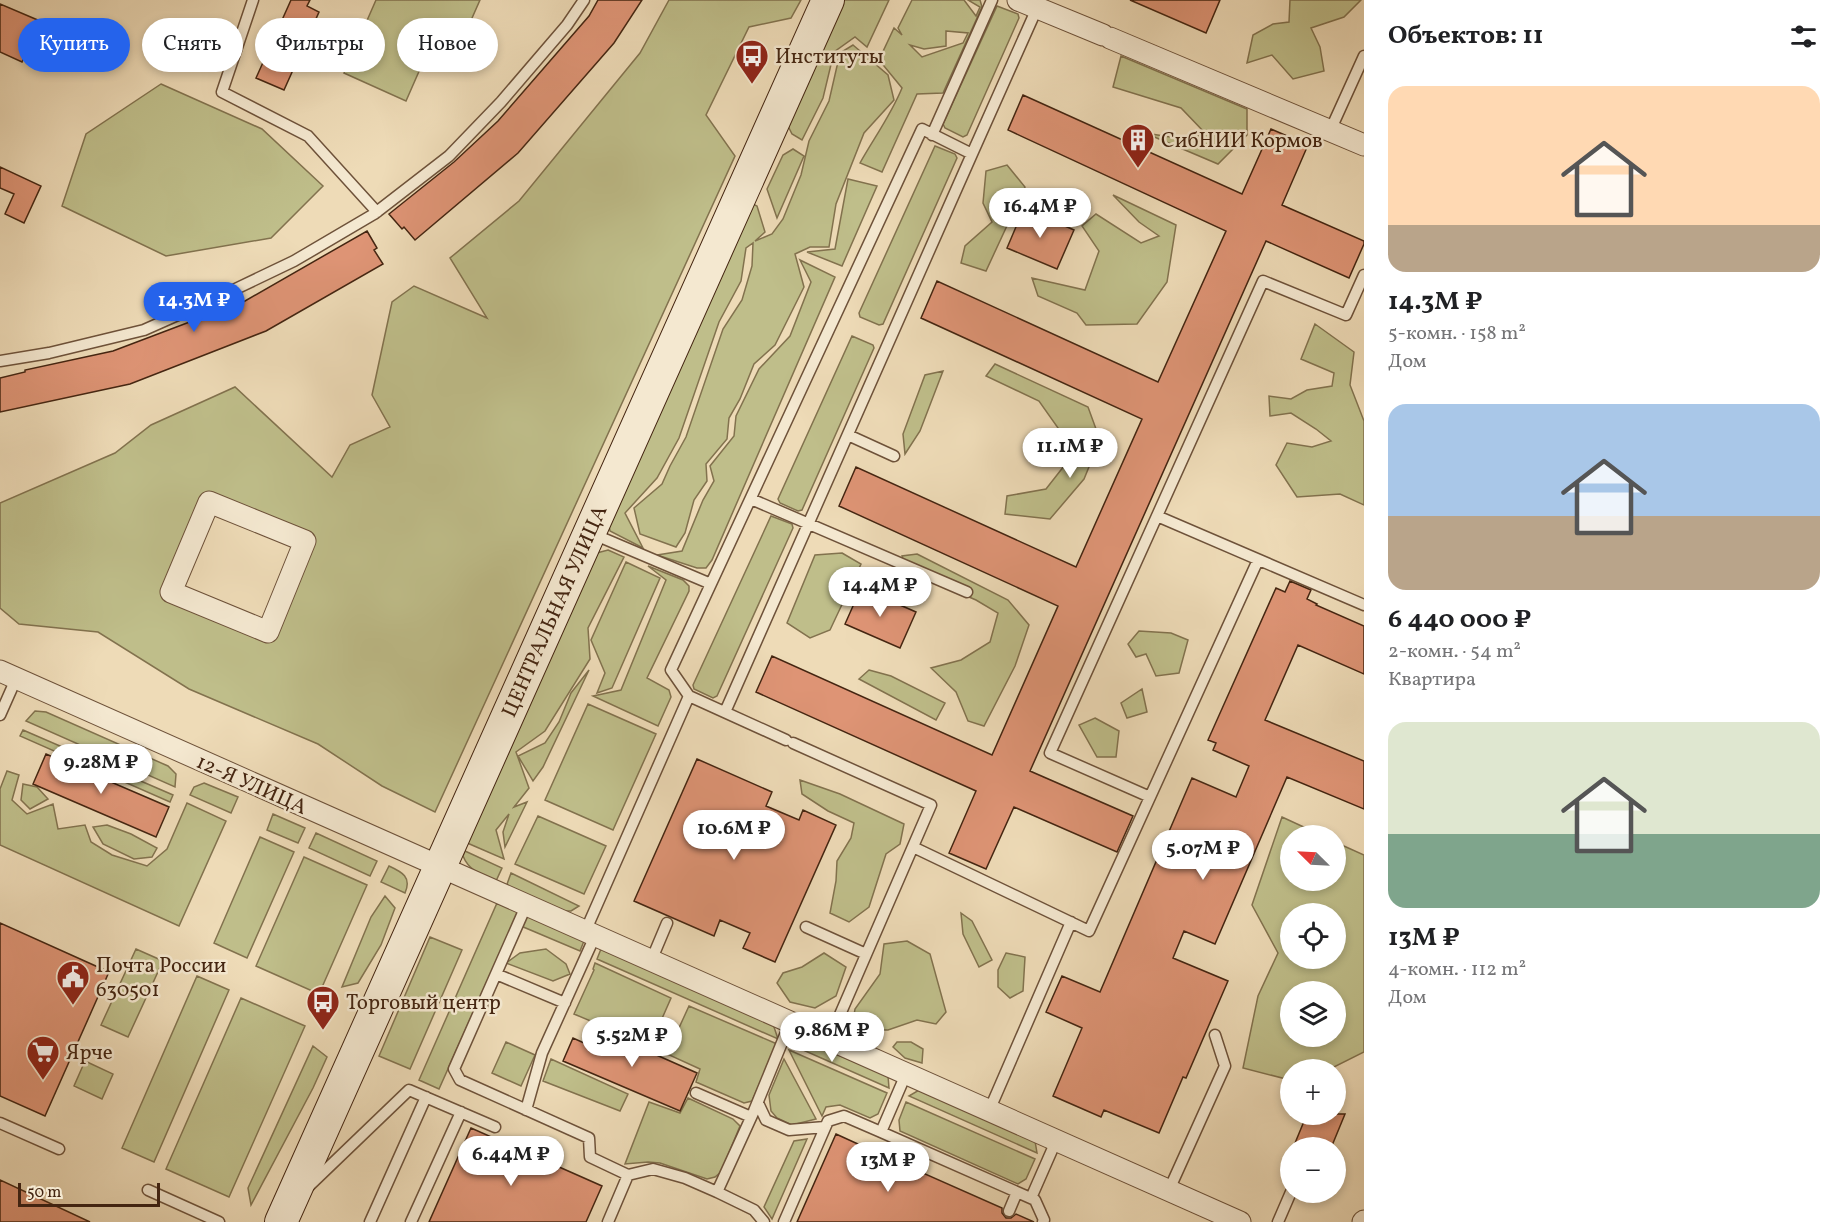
<!DOCTYPE html>
<html lang="ru">
<meta charset="utf-8">
<style>
body{margin:0;font-family:Vollkorn,serif;background:#f6f6f6;color:#202124;height:100vh;display:flex;flex-direction:column;font-size:22px;white-space:nowrap}
*{box-sizing:border-box;margin:0}
p{font-size:20px;color:#757577}
.icon{flex:none;width:33px;height:33px;fill:none;stroke:currentColor;stroke-width:2;stroke-linecap:round;stroke-linejoin:round}
.map{position:relative;flex:1;overflow:hidden}
.drawer{display:flex;flex-direction:column;background:#fff;width:480px}
.drawer>*{flex:none}
.banner{position:absolute;left:18px;top:18px;width:570px;height:54px;display:flex;gap:12px}
.needle{width:39px;rotate:294deg}
.buttons{position:absolute;left:1280px;top:825px;display:grid;gap:12px}
.buttons a{display:grid;place-items:center;width:66px;height:66px;border-radius:50%;background:#fff;box-shadow:0 3px 9px #0003;font-size:30px}
.scale{position:absolute;left:18px;bottom:15px;width:142px;box-sizing:border-box;padding-left:6px;border:3px solid #442511;border-top:0;font-size:16px;line-height:21px;white-space:nowrap;color:#442511;-webkit-text-stroke:4px #f4e8d0;paint-order:stroke}
.price{position:absolute;translate:-50% -51px;padding:0 14px;border-radius:21px;background:#fff;color:#222;font-size:20px;line-height:39px;filter:drop-shadow(0 2px 3px #0008)}
.price::after{content:'';position:absolute;left:50%;top:36px;width:18px;height:14px;margin-left:-9px;background:inherit;clip-path:polygon(0 0,100% 0,50% 100%)}
.price.current{background:#2563eb;color:#fff}
ul{padding:0;list-style:none}
li{display:grid;align-content:center;gap:12px;height:318px;padding:0 24px}
li span{display:grid;place-items:center;height:186px;border-radius:18px;color:#555}
li>.icon{margin-inline-start:auto}
span .icon{width:108px;height:108px;fill:#fffc;stroke-width:1}
li b{font-size:26px}
h2{display:flex;justify-content:space-between;align-items:center;height:72px;padding:0 24px;font-size:26px}
.chip{padding:0 21px;border-radius:27px;background:#fff;box-shadow:0 3px 9px #0003;font-size:21px;line-height:54px}
.chip.current{background:#2563eb;color:#fff}
main{display:flex;flex:1;min-height:0}
.map>svg:first-child{display:block}
.green{fill:#bfbe8a;stroke:#82724e;stroke-width:1.5;fill-rule:evenodd}
.building{fill:#de9475;stroke:#442511;stroke-width:1.5}
.lines{fill:none;stroke-linecap:round;stroke-linejoin:round}
.lane-casing{stroke:#6e523a;stroke-width:13}
.street-casing{stroke:#6e523a;stroke-width:23}
.secondary-casing{stroke:#442511;stroke-width:34}
.lane{stroke:#f4e8d0;stroke-width:10}
.street{stroke:#f4e8d0;stroke-width:21}
.secondary{stroke:#f4e8d0;stroke-width:32}
.labels{text-anchor:middle;stroke-width:5;stroke-linejoin:round;paint-order:stroke}
.poi-label{font-size:21px;fill:#442511;stroke:#f4e8d0;text-anchor:start}
.street-label{font-size:21px;fill:#442511;stroke:#f4e8d0}
</style>
<main>
<div class="map">
<svg width="1364" height="1222" viewBox="0 0 1364 1222">
<rect width="100%" height="100%" fill="#eedbb7"/>
<filter id="stains"><feTurbulence type="fractalNoise" baseFrequency=".00333" numOctaves="4"/><feColorMatrix values="0 0 0 0 .2 0 0 0 0 .09 0 0 0 0 .02 0 0 0 .5 -.17"/></filter>
<radialGradient id="worn" r=".72"><stop offset=".6" stop-color="#630" stop-opacity="0"/><stop offset="1" stop-color="#630" stop-opacity=".3"/></radialGradient>
<!-- green -->
<path class="green" d="M376,0H480L449,70L424,60L406,101L344,73Z
M669,0H801L791,18L749,27L706,115L735,156L435,812L382,786L318,744L189,689L98,632L19,624L0,608V503L115,453L151,425L235,387L332,477L350,445L390,427L372,395L392,302L414,286L487,318L450,258L519,201L640,53ZM209,502L305,542L268,632L172,592Z
M839,0H889L867,47L855,37L834,52L823,98L802,140L792,134L786,122Z
M912,0H964L976,16L980,7L968,0H980L982,7L943,93L917,94L882,172L860,163C874,138 891,115 902,88L879,60L894,28L902,35L898,28ZM946,31L968,33L963,43L922,57L910,45L924,49L946,46Z
M1290,0H1361L1344,17L1311,28L1320,47L1324,71L1293,79L1272,55L1247,63L1253,35L1273,24L1289,22Z
M997,6L1018,14L1019,18L967,135L963,137L945,128L943,124Z
M853,45L888,75L894,100L864,133L836,204L829,247H810L795,254L804,287L775,345L754,364L740,399L729,418L727,439L706,464L707,481L694,500L685,533L676,547L640,534L634,508L662,484L670,466L686,437L723,329L742,300L752,266L753,243L746,248L741,281L719,322L679,438L657,478L625,513L643,548L610,531L608,520L751,203L757,206L765,232L755,241L772,234L783,219L801,175L809,141L829,101L840,53Z
M1121,56L1247,109V135L1218,164L1145,133L1189,140L1205,133L1181,108L1113,87Z
M161,84L262,129L323,186L271,238L166,256L62,206L86,134Z
M935,146L955,154L957,158L883,324L879,325L860,317L859,313Z
M793,149L804,156L777,218L767,189L783,155Z
M1007,165L1025,187L986,271L961,263L965,246L992,222L983,203L986,171Z
M848,179L877,186L842,266L807,252L835,249Z
M1113,195L1176,225L1167,282L1137,324L1086,325L1077,313L1038,296L1032,278L1085,290L1099,251L1082,226L1096,214L1141,243L1159,236L1139,222Z
M800,260L835,277L712,560L706,568H697L657,555L682,551L703,500L714,481L710,466L734,436L736,416L759,369L790,336L811,282Z
M1315,324L1354,352L1350,385L1364,421V505L1340,494L1297,497L1276,465L1287,443L1312,447L1331,441L1316,429L1291,413L1270,416L1269,396L1291,399L1307,390L1332,386L1334,373L1301,359Z
M852,336L873,345L874,348L802,510L798,511L780,503L778,499Z
M995,364L1088,407L1100,440L1084,479L1050,519L1005,514L1007,496L1046,489L1075,452L1039,401L986,376Z
M943,371L920,431L905,454L903,434L925,375Z
M771,516L792,524L793,528L717,696L713,698L694,689L693,685Z
M608,550L624,557L588,628L590,659L545,731L516,752L529,788L514,807L527,802L505,847L503,832L509,814L496,830L504,859L465,842L593,554Z
M842,553L861,564L830,630L810,638L787,623L815,555Z
M917,554L1008,600L1029,625L1015,666L984,726L968,721L956,692L931,668L961,660L990,642L998,613L976,600L906,570L902,556Z
M626,562L660,578L612,688L597,693L605,673L591,640Z
M648,566L683,580L689,586V591L647,678L669,690L671,697L658,726L593,696L621,690L666,580Z
M1139,631L1171,633L1188,640L1179,673L1156,676L1146,654L1136,657L1128,644Z
M589,670L543,767L533,781L518,756L545,743L559,722L571,693Z
M869,670L891,676L945,703L936,720L859,679Z
M1142,689L1147,712L1127,718L1121,703Z
M588,704L656,734L613,830L545,800Z
M35,711L46,712L168,766L176,774L175,787L26,721Z
M1095,718L1119,731L1116,757H1097L1079,725Z
M23,730L173,795L170,802L20,736Z
M7,771L19,775L12,800L27,814L53,804L58,829L85,825L91,842L112,855L147,866L167,849L187,803L226,821L179,926L0,845V789Z
M800,780L840,794L904,824L900,844L886,854L869,907L849,922L830,913L836,881L837,861L851,838L854,823L828,811L802,794Z
M204,783L238,797L231,813L190,795L194,787Z
M23,784L37,787L48,799L30,809L21,800Z
M273,814L305,828L298,843L267,830Z
M538,816L606,846L584,894L515,864Z
M1282,817L1321,835L1290,836V880H1335V842L1364,855V1052L1330,1069L1290,1070V1080L1243,1068L1258,996L1278,953L1252,905ZM1290,914H1335V958H1290ZM1290,992H1335V1036H1290Z
M107,825L131,834L157,848L152,857L134,859L103,844L93,827Z
M316,833L377,861L370,876L309,848Z
M260,837L294,852L247,958L214,943Z
M465,851L502,868L496,881C482,875 469,871 463,856Z
M304,857L367,885L319,994L256,966Z
M389,866C402,872 412,877 405,893L381,882Z
M511,873L579,906L571,911H562L506,887Z
M385,896L395,908L381,945L358,983L342,987L371,917Z
M497,903L518,912L439,1089L419,1080Z
M961,913L972,921L992,960L979,967L963,934Z
M526,915L584,941L580,951L521,926Z
M430,937L462,950L410,1069L379,1056Z
M907,941L930,954L946,1012L936,1024L917,1020L888,1030H865L854,1015L855,1009L880,974L884,944Z
M136,949L163,961L128,1037L101,1025Z
M546,949L566,964L570,974L553,981L506,963L520,953Z
M601,949L773,1024L778,1039L597,959Z
M824,953L846,967L836,996L815,1008L790,1002L777,983L783,973L802,967Z
M1006,953L1025,957L1023,991L1010,998L998,987V970Z
M595,963L671,998L650,1046L574,1014L594,970L593,969Z
M197,976L229,990L154,1162L122,1148Z
M241,998L305,1026L229,1197L166,1169Z
M689,1006L777,1044L752,1101L744,1103L696,1082L700,1069L667,1054Z
M805,1041L888,1076L889,1088L794,1046Z
M506,1042L535,1055L521,1086L492,1073Z
M897,1042H911L923,1049L922,1063L905,1058L893,1047Z
M313,1046L327,1057L313,1088L251,1205L248,1188Z
M789,1050L887,1093L878,1114L870,1118L840,1105L826,1107L822,1116Z
M551,1059L628,1094L620,1111L543,1081Z
M784,1059L816,1119L792,1125L777,1118L771,1111L769,1095Z
M85,1061L113,1074L102,1099L74,1086Z
M919,1090L1035,1141L1037,1153L909,1096Z
M688,1098L733,1119L740,1126L721,1172L715,1177L707,1179L660,1163L648,1162L625,1164L649,1102L680,1113Z
M906,1102L1035,1159L1026,1179L1018,1184L900,1131L899,1120Z
M807,1139L772,1219L764,1207L794,1141Z"/>
<!-- building -->
<path class="building" d="M291,0H310L307,6L319,12L284,90L256,78Z
M598,0H642L614,43L518,153L415,240L404,227L402,229L389,214L454,162L498,121L589,16Z
M1130,0H1220L1206,33Z
M0,4L40,21L22,62L0,52Z
M1023,95L1242,194L1271,129L1308,145L1282,205L1364,241V244L1349,278L1266,241L1030,771L1133,816L1117,852L1014,807L986,869L949,853L976,791L756,692L772,656L992,755L1058,606L839,506L856,467L1076,567L1142,419L921,318L937,281L1158,382L1226,231L1008,130Z
M0,167L41,186L24,223L5,214L14,194L0,188Z
M1024,208L1074,230L1057,269L1007,248Z
M367,231L377,248L374,250L383,264L266,331L130,384L0,412V378L25,372V370L113,351L245,301Z
M1290,581L1311,590L1307,599L1317,604L1316,605L1364,626V674L1298,645L1265,720L1364,761V809L1287,777L1215,944L1184,931L1173,958L1228,981L1186,1078L1183,1077L1159,1133L1104,1110L1101,1117L1053,1096L1082,1028L1046,1012L1062,976L1100,992L1192,778L1236,797L1249,766L1213,750L1216,743L1208,740L1276,588L1285,592Z
M861,588L916,612L900,648L845,624Z
M46,754L169,807L156,837L33,784Z
M697,759L772,792L766,806L799,820L803,810L836,825L775,962L743,948L750,933L720,920L714,936L634,901Z
M0,923L109,972L45,1116L0,1096Z
M591,1026L697,1073L680,1111L563,1061L573,1038L584,1043Z
M1307,1114H1345L1331,1148H1293Z
M471,1128L602,1186L586,1222H429Z
M836,1134L882,1155V1160L886,1165H891L896,1161L1002,1208V1213L1006,1218H1011L1016,1214L1034,1222H797Z
M0,1180L90,1222H0Z"/>
<g class="lines">
<!-- lane casing -->
<g class="lane-casing">
<path id="lane" d="M253,0L222,92L308,136L377,212
M1330,131L1364,56
M932,135L992,0
M972,154L1038,6
M0,361L49,353L144,330L225,294L294,261L374,214L449,156L501,102L567,25L584,0
M848,435L894,456
M751,499L967,592
M1157,516L1364,605
M593,534L711,584
M689,696L671,670L922,129L972,154L725,712
M0,715L16,679
M793,743L931,805L829,1040
M1150,797L1050,753L1263,281L1346,315L1364,275
M913,847L1089,931L1258,560
M526,906L454,1069L460,1080L589,1138L590,1157L628,1175
M806,927L866,954
M585,932L689,696L786,740
M651,961L667,923
M496,974L565,1003
M906,1074L881,1132L1035,1200L1044,1220L1043,1222
M696,1093L751,1117
M758,1103L766,1120L789,1130L825,1127
M526,1110L542,1053L595,936
M989,1111L1071,922
M0,1123L59,1149
M889,1158L897,1139
M308,1187L409,1090L495,1127
M148,1190L219,1222
M1169,1190L1225,1066L1215,1035
M717,1192L754,1210L764,1222
M1031,1198L1056,1141
M1009,1211L1017,1192
M370,1222L426,1097
M411,1222L461,1112
M608,1222L628,1175L653,1169L685,1178L717,1192L754,1111L790,1023
M784,1222L828,1121L844,1116L881,1132
M1278,1222L1291,1192"/>
</g>
<!-- street casing -->
<g class="street-casing">
<path id="street" d="M1018,0L1103,35
M1110,38L1364,145
M209,502L305,541L268,632L171,592Z
M0,671L1240,1222
M1363,1222L1364,1221"/>
</g>
<!-- secondary casing -->
<g class="secondary-casing">
<path id="secondary" d="M281,1222L828,0"/>
</g>
<!-- lane -->
<use href="#lane" class="lane"/>
<!-- street -->
<use href="#street" class="street"/>
<!-- secondary -->
<use href="#secondary" class="secondary"/>
</g>
<!-- icons -->
<defs>
<g id="bus-pin" transform="scale(1.725)"><path d="M0 17L-7.5 6A9.5 9.5 0 1 1 7.5 6Z" fill="#8f2418" stroke="#f4e8d0"/><path d="M-5-6H5V4H4V6H2V4H-2V6H-4V4H-5ZM-3.5-4V0h7V-4ZM-3.5 1.2v1.5H-2V1.2ZM2 1.2v1.5H3.5V1.2Z" fill="#fff"/></g>
<g id="building-pin" transform="scale(1.725)"><path d="M0 17L-7.5 6A9.5 9.5 0 1 1 7.5 6Z" fill="#8f2418" stroke="#f4e8d0"/><path d="M-4-6H4V6H1V3H-1V6H-4ZM-2.5-4.3h1.7v1.8h-1.7ZM.8-4.3h1.7v1.8H.8ZM-2.5-1h1.7V.8h-1.7ZM.8-1h1.7V.8H.8Z" fill="#fff"/></g>
<g id="civic-pin" transform="scale(1.725)"><path d="M0 17L-7.5 6A9.5 9.5 0 1 1 7.5 6Z" fill="#8f2418" stroke="#f4e8d0"/><path d="M-.6-6.5H3V-4.5H.6V-3L4-1V1h2V6H-6V1h2V-1L-.6-3ZM-1.2 2.5V6h2.4V2.5Z" fill="#fff"/></g>
<g id="supermarket-pin" transform="scale(1.725)"><path d="M0 17L-7.5 6A9.5 9.5 0 1 1 7.5 6Z" fill="#8f2418" stroke="#f4e8d0"/><path d="M-6-5.5h2.5l.6 2H6L4.5 2H-2.5L-4.4-4H-6ZM-1.5 3.2a1.3 1.3 0 1 0 .1 0ZM3 3.2a1.3 1.3 0 1 0 .1 0Z" fill="#fff"/></g>
</defs>
<g fill-rule="evenodd">
<use href="#bus-pin" x="752" y="56"/>
<use href="#building-pin" x="1138" y="140"/>
<use href="#civic-pin" x="73" y="977"/>
<use href="#bus-pin" x="323" y="1002"/>
<use href="#supermarket-pin" x="43" y="1052"/>
</g>
<g class="labels">
<!-- poi labels -->
<g class="poi-label">
<text x="775" y="63">Институты</text>
<text x="1161" y="147">СибНИИ Кормов</text>
<text x="96" y="972">Почта России<tspan x="96" dy="24">630501</tspan></text>
<text x="346" y="1009">Торговый центр</text>
<text x="66" y="1059">Ярче</text>
</g>
<!-- street labels -->
<g class="street-label">
<text transform="translate(554 611) rotate(-66)" y="7">ЦЕНТРАЛЬНАЯ УЛИЦА</text>
<text transform="translate(252 784) rotate(24)" y="7">12-Я УЛИЦА</text>
</g>
</g>
<rect width="100%" height="100%" filter="url(#stains)"/>
<rect width="100%" height="100%" fill="url(#worn)"/>
</svg>
<div class="buttons">
<a><svg class="needle" viewBox="-14 -14 28 28"><path d="M0-13l5 13h-10z" fill="#e53935"/><path d="M0 13l5-13h-10z" fill="#757577"/></svg></a>
<a><svg class="icon" aria-label="locate" viewBox="0 0 24 24"><circle cx="12" cy="12" r="6"/><path d="M12 2v4M12 18v4M2 12h4M18 12h4"/></svg></a>
<a><svg class="icon" aria-label="layers" viewBox="0 0 24 24"><path d="M12 4l9 5-9 5-9-5zM3 14l9 5 9-5"/></svg></a>
<a>+</a>
<a>−</a>
</div>
<div class="scale">50 m</div>
<b class="price" style="left:1040px;top:239px">16.4M ₽</b>
<b class="price current" style="left:194px;top:333px">14.3M ₽</b>
<b class="price" style="left:1070px;top:479px">11.1M ₽</b>
<b class="price" style="left:880px;top:618px">14.4M ₽</b>
<b class="price" style="left:101px;top:795px">9.28M ₽</b>
<b class="price" style="left:734px;top:861px">10.6M ₽</b>
<b class="price" style="left:1203px;top:881px">5.07M ₽</b>
<b class="price" style="left:832px;top:1063px">9.86M ₽</b>
<b class="price" style="left:632px;top:1068px">5.52M ₽</b>
<b class="price" style="left:511px;top:1187px">6.44M ₽</b>
<b class="price" style="left:888px;top:1193px">13M ₽</b>
<div class="banner">
<a class="chip current">Купить</a>
<a class="chip">Снять</a>
<a class="chip">Фильтры</a>
<a class="chip">Новое</a>
</div>
</div>
<section class="drawer">
<h2>Объектов: 11<svg class="icon" aria-label="filters" viewBox="0 0 24 24"><path d="M4 7h16M4 17h16"/><circle cx="9" cy="7" r="2"/><circle cx="15" cy="17" r="2"/></svg></h2>
<ul>
<li><span style="background:linear-gradient(#ffd9b3 75%,#b9a48a 0)"><svg class="icon" aria-label="home" viewBox="0 0 24 24"><path d="M3 11l9-7 9 7M6 9v11h12V9"/></svg></span><div><b>14.3M ₽</b><p>5-комн. · 158 m²</p><p>Дом</p></div></li>
<li><span style="background:linear-gradient(#a9c7e8 60%,#b9a48a 0)"><svg class="icon" aria-label="home" viewBox="0 0 24 24"><path d="M3 11l9-7 9 7M6 9v11h12V9"/></svg></span><div><b>6 440 000 ₽</b><p>2-комн. · 54 m²</p><p>Квартира</p></div></li>
<li><span style="background:linear-gradient(#dfe7d0 60%,#7fa58c 0)"><svg class="icon" aria-label="home" viewBox="0 0 24 24"><path d="M3 11l9-7 9 7M6 9v11h12V9"/></svg></span><div><b>13M ₽</b><p>4-комн. · 112 m²</p><p>Дом</p></div></li>
</ul>
</section>
</main>
